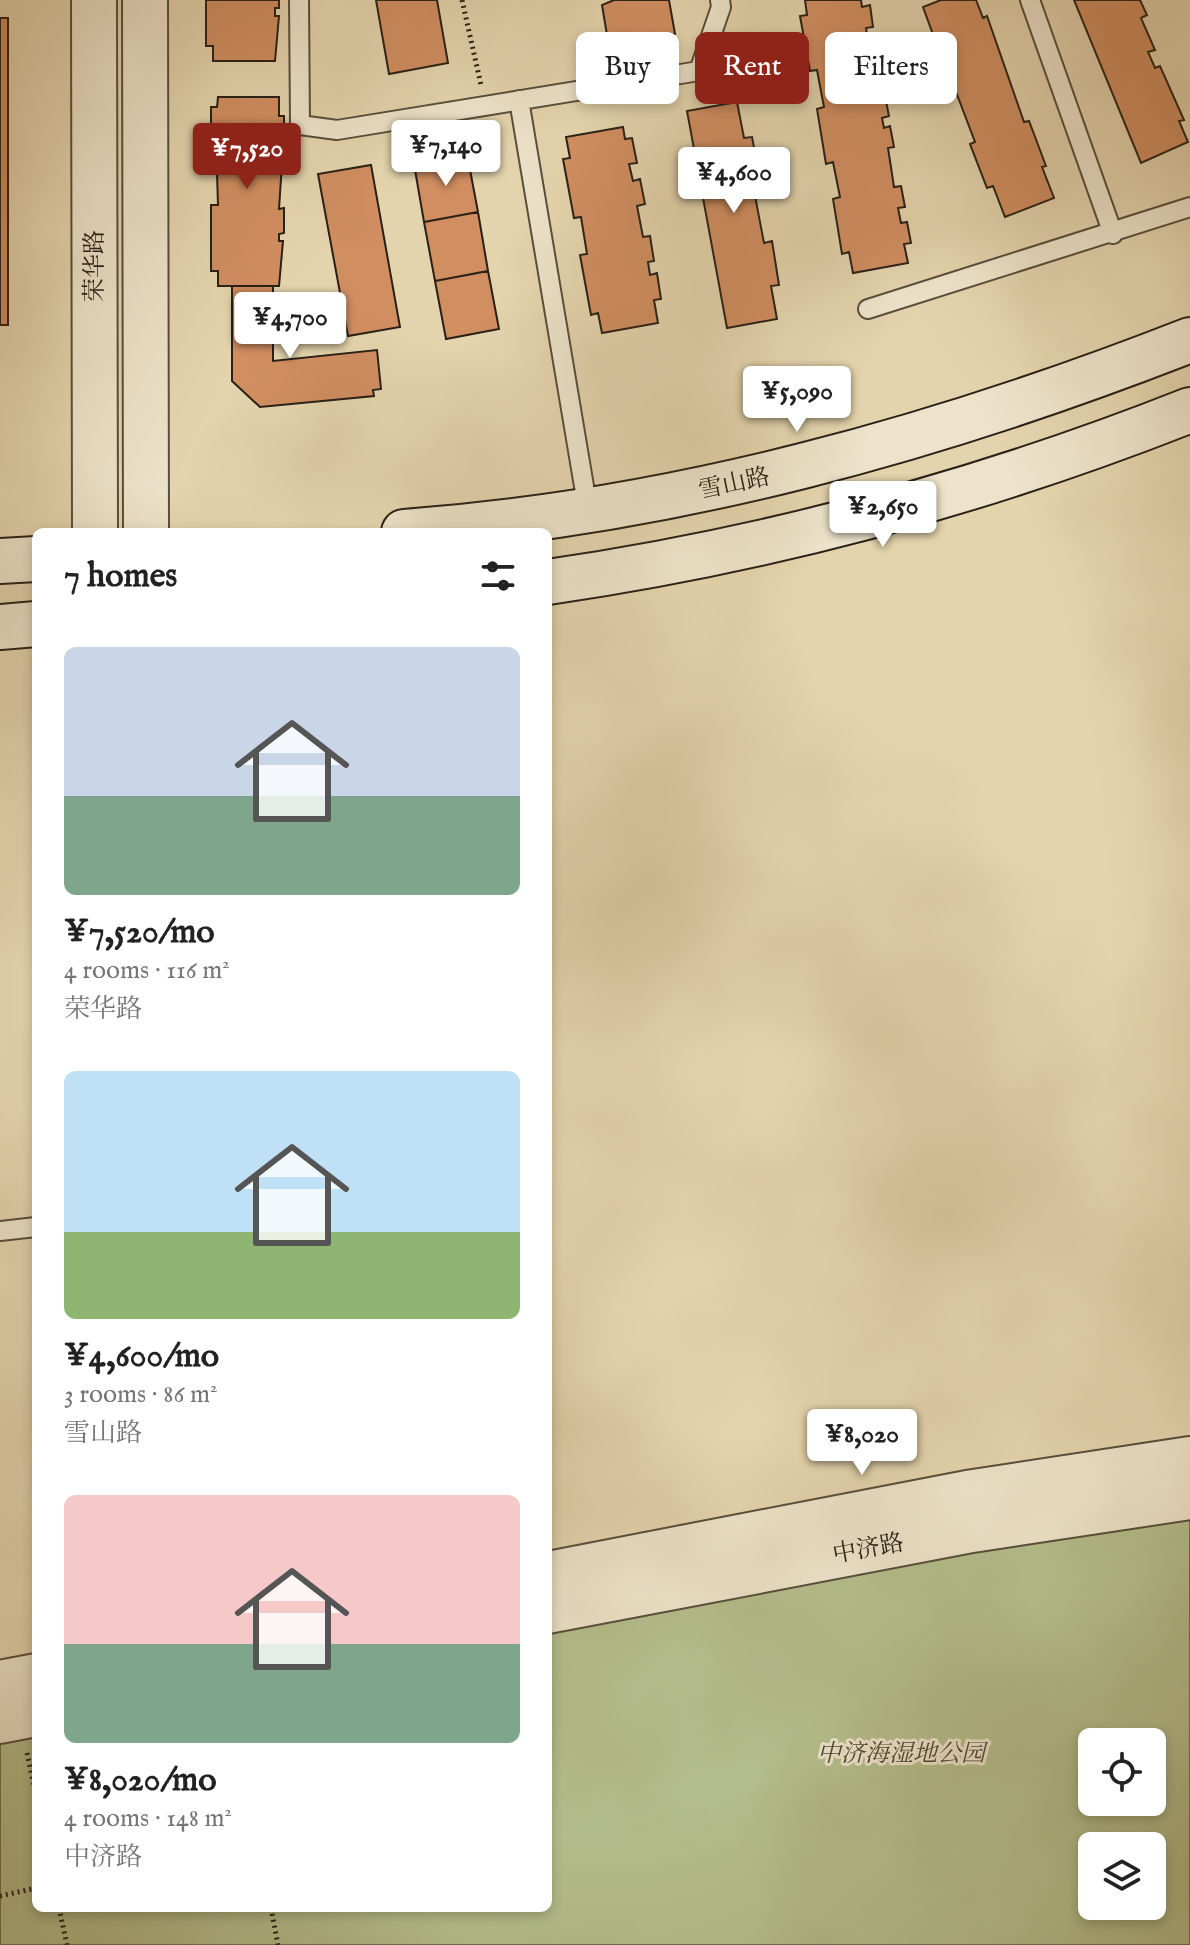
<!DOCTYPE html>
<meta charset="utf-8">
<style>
body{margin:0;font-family:"IM FELL English","Noto Serif SC",serif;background:#f2f2f2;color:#222;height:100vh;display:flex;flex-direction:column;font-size:30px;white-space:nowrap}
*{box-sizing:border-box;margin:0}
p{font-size:26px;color:#767676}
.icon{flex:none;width:44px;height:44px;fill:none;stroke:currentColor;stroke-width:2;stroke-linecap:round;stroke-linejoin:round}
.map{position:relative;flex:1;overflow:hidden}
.details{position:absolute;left:32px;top:528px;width:520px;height:1384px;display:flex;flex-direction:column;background:#fff;border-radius:12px;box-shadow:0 4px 12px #0003}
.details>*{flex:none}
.hud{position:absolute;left:576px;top:32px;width:494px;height:72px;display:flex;gap:16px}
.fabs{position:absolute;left:1078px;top:1728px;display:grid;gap:16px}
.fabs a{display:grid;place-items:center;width:88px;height:88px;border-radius:12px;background:#fff;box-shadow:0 4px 12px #0003;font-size:40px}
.price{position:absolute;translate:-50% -68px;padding:0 18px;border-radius:8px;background:#fff;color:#222;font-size:26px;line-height:52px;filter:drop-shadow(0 2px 4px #0008)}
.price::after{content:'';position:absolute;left:50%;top:48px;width:24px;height:18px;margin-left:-12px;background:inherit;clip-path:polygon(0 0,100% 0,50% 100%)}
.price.current{background:#8f2418;color:#fff}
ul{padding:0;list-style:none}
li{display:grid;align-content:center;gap:16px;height:424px;padding:0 32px}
li span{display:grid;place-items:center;height:248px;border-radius:12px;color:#555}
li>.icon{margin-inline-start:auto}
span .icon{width:144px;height:144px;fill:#fffc;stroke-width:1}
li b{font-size:34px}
h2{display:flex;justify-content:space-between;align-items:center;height:96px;padding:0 32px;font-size:34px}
.pill{padding:0 28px;border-radius:12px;background:#fff;box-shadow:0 4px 12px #0003;font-size:28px;line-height:72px}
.pill.current{background:#8f2418;color:#fff}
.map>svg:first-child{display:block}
.green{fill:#b3bd8b;stroke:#6e6f51;stroke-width:2;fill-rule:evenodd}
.building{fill:#d08e61;stroke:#292117;stroke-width:2}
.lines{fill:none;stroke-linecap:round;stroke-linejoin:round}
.service-casing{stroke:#584e3c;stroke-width:22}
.tertiary-casing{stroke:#584e3c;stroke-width:48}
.secondary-casing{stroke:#292117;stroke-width:48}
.path{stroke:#292117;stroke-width:5;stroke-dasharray:2 4;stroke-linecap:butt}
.service{stroke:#ede3ca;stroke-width:18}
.tertiary{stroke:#ede3ca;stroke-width:44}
.secondary{stroke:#ede3ca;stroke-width:44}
.labels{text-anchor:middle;stroke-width:6;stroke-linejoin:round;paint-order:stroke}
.street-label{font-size:24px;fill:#292117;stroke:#ede3ca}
.park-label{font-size:24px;font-style:italic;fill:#4c4834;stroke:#ede3ca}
</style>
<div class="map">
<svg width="1190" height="1945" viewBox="0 0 1190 1945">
<rect width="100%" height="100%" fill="#e4d4ad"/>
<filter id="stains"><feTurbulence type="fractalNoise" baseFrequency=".0025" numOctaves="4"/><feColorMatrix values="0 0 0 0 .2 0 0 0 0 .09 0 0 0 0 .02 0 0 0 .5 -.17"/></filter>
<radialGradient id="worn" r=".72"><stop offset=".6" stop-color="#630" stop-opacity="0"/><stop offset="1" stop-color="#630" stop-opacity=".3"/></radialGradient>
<!-- green -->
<path class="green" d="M1190,1513V1945H0V1738L36,1731V1908H548V1629ZM1092,1742H1152V1802H1092ZM1092,1846H1152V1906H1092Z"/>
<!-- building -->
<path class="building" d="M206,0H279V8H275V16H279L275,61H213V46H206Z
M376,0H437L448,63L389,74Z
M614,0H669L675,34L609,47L602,5Z
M805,0H861L862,7L870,5L873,27L866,28L868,41L875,40L880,61L872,63L878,97L885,96L889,116L882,118L884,128L890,126L894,147L888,148L894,187L901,186L905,207L898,208L901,223L907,222L911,243L904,244L908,263L853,273L849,252L842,254L833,199L840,197L833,162L826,164L817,109L824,107L817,70L810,71L800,16L807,15Z
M941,0H976L983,18L987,16L1024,122L1029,121L1046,166L1042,167L1054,198L1005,217L993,186L987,188L970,144L975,142L953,84L948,86L930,42L935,40L923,7Z
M1074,0H1140L1147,15L1141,18L1155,50L1148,52L1155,68L1160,66L1184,120L1179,121L1188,142L1141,163Z
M0,18H8V325H0Z
M218,97H279V116H284V141H279V148H283L279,209L284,208V233L279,234V241H283L279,286H218V271H211V205H218L217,174H211V107H217Z
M737,102L744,138L752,137L760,178L752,180L764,243L772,241L779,285L771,286L777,319L727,328L687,111Z
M623,127L625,139L632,138L637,163L629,164L633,181L640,179L645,204L637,206L643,237L650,236L654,261L648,262L650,275L657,273L661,299L654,300L658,323L602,333L598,313L591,315L580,255L587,254L581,217L574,218L563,159L570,158L566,137Z
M467,154L478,212L424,222L414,164Z
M371,165L400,327L348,336L318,174Z
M478,212L488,271L435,281L424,222Z
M488,271L499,329L446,339L435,281Z
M232,286H273V361L377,350L381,389L373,390L374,396L260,407L232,381Z"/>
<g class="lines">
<!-- service casing -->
<g class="service-casing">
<path id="service" d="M299,0L300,125L337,130L699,71L721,7L720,0
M1030,0L1113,234
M519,100L588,510
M868,309L1190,207
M0,1231L36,1227"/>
</g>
<!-- tertiary casing -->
<g class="tertiary-casing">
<path id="tertiary" d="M94,0L95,532
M145,0L146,532
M548,1574L967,1493L1190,1459
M548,1611L972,1530L1190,1497
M0,1683L36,1676
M0,1721L36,1714"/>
</g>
<!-- secondary casing -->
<g class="secondary-casing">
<path id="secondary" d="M404,532C675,512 937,439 1190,340
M0,561L36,559
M548,582C769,550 983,492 1190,410
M0,627L36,624"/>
</g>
<!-- path -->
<path class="path" d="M462,0L481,85
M27,1753L36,1795
M0,1896L36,1888
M59,1908L67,1945
M271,1908L278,1945"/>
<!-- service -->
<use href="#service" class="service"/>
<!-- tertiary -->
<use href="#tertiary" class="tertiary"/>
<!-- secondary -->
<use href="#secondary" class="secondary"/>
</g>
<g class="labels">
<!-- street labels -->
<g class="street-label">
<text transform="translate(94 266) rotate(-90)" y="8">荣华路</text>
<text transform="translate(734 483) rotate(-12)" y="8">雪山路</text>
<text transform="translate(868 1548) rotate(-10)" y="8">中济路</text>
</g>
<!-- park labels -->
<g class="park-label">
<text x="901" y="1761">中济海湿地公园</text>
</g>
</g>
<rect width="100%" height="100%" filter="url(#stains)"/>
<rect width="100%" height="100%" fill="url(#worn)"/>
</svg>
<div class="fabs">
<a><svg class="icon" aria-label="locate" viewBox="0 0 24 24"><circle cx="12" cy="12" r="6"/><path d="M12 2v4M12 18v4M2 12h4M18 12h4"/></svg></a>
<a><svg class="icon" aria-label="layers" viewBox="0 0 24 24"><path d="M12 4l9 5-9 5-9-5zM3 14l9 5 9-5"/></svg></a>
</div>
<b class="price" style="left:446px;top:188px">¥7,140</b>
<b class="price current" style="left:247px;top:191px">¥7,520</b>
<b class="price" style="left:734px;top:215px">¥4,600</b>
<b class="price" style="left:290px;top:360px">¥4,700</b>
<b class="price" style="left:797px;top:434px">¥5,090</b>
<b class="price" style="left:883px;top:549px">¥2,650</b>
<b class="price" style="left:862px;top:1477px">¥8,020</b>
<div class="hud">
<a class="pill">Buy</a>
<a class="pill current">Rent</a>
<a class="pill">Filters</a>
</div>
<section class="details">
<h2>7 homes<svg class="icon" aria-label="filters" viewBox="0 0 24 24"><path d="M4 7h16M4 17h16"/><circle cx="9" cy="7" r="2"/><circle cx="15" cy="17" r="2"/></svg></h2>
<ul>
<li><span style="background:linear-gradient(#c9d6e8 60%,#7fa58c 0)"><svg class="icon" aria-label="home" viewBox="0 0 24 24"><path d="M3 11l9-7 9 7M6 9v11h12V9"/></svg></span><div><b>¥7,520/mo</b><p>4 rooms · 116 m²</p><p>荣华路</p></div></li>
<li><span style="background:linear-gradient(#bfe0f5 65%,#8fb573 0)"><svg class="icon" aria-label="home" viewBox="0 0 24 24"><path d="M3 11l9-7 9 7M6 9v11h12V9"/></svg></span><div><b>¥4,600/mo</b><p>3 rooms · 86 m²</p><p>雪山路</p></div></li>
<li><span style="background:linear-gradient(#f6c9c9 60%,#7fa58c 0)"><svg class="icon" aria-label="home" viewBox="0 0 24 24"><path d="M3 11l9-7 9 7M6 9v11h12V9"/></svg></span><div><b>¥8,020/mo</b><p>4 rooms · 148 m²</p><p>中济路</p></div></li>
</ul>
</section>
</div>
